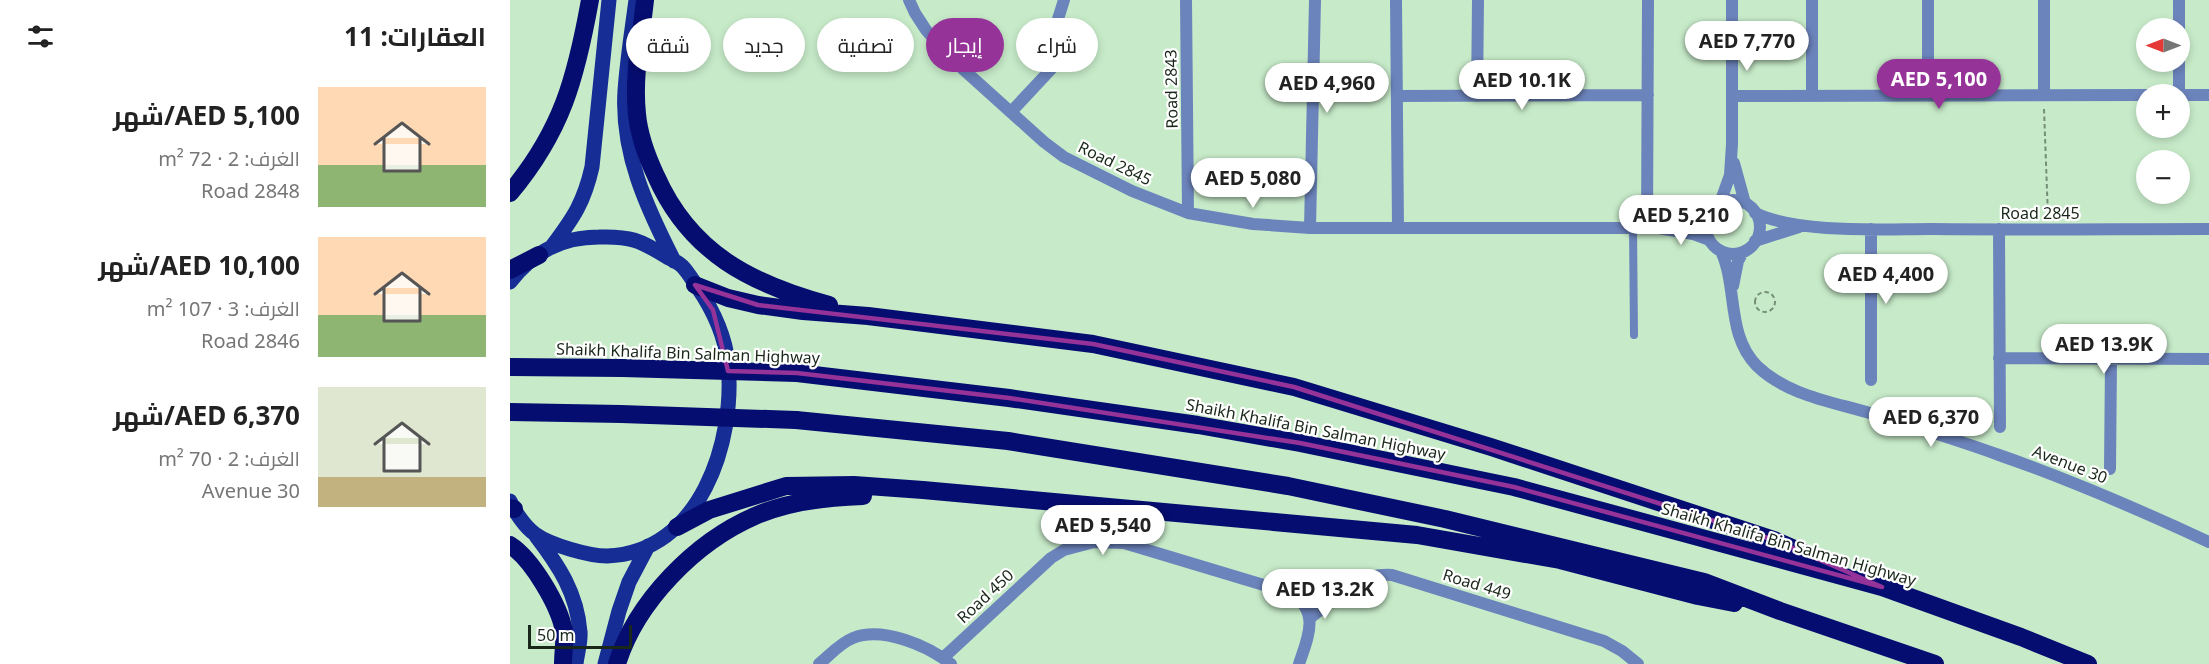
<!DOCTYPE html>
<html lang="ar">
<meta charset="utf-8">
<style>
body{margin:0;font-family:"Noto Sans",Cairo,sans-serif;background:#f2f2f2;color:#222;direction:rtl;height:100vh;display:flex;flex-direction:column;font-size:22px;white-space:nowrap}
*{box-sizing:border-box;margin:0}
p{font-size:20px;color:#767676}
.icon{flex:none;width:33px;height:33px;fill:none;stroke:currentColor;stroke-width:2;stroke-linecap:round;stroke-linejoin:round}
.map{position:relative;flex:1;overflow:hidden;direction:ltr}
.sheet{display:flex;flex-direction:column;background:#fff;width:510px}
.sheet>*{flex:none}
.banner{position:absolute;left:18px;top:18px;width:570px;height:54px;direction:rtl;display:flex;gap:12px}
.needle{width:39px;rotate:270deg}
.fabs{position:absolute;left:1626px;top:18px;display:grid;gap:12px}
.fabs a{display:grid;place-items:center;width:54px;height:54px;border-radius:50%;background:#fff;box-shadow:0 3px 9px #0003;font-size:30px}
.scale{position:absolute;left:18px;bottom:15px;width:104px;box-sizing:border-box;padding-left:6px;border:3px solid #19271a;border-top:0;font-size:16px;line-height:21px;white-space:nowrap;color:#19271a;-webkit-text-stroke:4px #fff;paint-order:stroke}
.price{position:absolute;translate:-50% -51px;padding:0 14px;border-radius:21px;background:#fff;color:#222;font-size:20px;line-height:39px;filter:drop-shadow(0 2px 3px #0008)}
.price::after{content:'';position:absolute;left:50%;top:36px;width:18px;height:14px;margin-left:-9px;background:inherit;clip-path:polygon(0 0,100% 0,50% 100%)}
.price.on{background:#963399;color:#fff}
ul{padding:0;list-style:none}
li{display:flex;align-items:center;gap:18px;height:150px;padding:0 24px}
li span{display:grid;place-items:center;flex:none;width:168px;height:120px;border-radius:0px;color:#555}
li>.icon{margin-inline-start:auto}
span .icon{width:72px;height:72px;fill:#fffc;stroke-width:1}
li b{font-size:26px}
h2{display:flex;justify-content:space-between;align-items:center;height:72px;padding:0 24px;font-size:26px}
.chip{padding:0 21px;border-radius:27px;background:#fff;box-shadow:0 3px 9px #0003;font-size:21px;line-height:54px}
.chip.on{background:#963399;color:#fff}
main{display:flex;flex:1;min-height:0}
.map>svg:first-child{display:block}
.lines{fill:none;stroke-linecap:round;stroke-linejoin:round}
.path{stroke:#758f77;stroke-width:2;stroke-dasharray:4.5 3;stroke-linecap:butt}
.lane{stroke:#6c84bc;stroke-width:8}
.street{stroke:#6c84bc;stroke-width:12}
.primary{stroke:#152d94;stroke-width:15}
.highway{stroke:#060d70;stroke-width:18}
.highway-bridge{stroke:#060d70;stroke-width:18}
.marked{fill:none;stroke:#963399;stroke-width:4.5;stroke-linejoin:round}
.labels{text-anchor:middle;stroke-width:4.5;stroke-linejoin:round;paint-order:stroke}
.street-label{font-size:16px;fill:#19271a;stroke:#fff}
</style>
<main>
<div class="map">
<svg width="1699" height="664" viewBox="0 0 1699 664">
<rect width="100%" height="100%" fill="#c7ebc9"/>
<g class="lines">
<!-- path -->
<path class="path" d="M1534,109L1538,217
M1245 302a10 10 0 1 1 20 0a10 10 0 1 1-20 0Z"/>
<!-- lane -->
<path class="lane" d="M1123,227L1124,335"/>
<!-- street -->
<path class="street" d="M399,0L405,13L416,30L444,61L534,142L554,157L622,191L678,213L743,224L800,228H1149L1183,234L1199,240
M676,0L678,213
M886,0L888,228
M1302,0V95
M1534,0V95
M1669,0V28
M1669,62V94
M1418,95V0
M1670,95H1699
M887,96L1138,95
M967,96L968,0
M1222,96L1636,95
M501,112L544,66L547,56L548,19L554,0
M1224,163L1235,203
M1196 227a27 27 0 1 1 54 0a27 27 0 1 1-54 0Z
M1210,203L1220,175L1222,144V0
M1245,213C1290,234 1371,229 1421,229C1514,230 1606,229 1699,229
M1159,226L1183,221L1199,214
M1137,227L1138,0
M800,228L805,0
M1489,229L1490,427
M1245,241L1289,227
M1211,251C1228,288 1216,335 1247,366C1278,396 1324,402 1363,414C1405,427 1448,440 1489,455C1561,480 1630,510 1699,542
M1223,286L1228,261L1233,252
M1489,358L1699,359
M1361,380V229
M1600,469L1601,360
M800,618C825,599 848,572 882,575L1094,641L1112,651L1128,664
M433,658L541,558L554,550L584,542L614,543L780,593C811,611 798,637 789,664
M309,664C320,655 330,643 343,638C373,626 418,646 441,664"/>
<!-- primary -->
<path class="primary" d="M126,0C122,30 117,61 115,91C111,153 137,208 164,261
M43,245C64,217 74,202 82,167L99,0
M0,282C23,252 51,237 89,237C120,236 130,240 157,257C161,259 168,262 172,266C178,272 183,281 188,288C203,310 215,336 218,363C226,441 190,553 97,556C79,556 40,545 25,534C15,527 5,512 0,501
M26,536C49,566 67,593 70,632C71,642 67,654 66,664
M95,664L109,611L119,582L138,546"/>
<!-- highway -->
<path class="highway" d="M135,0C131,37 123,77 127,114C129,136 137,157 146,176C180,253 241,284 319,305
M0,193C52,131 66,78 80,0
M0,270L29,255
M185,285L218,298L248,305L293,311L358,316L583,344L784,387L981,447L1264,540L1321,565
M287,373L499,398L688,425L790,443L1004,487L1372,587L1511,637L1578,664
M286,420L498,441L778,486L935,519L1194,582L1270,611L1425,664
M0,508L4,509
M167,527L199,510L276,486L344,485L413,490L907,535L1050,560L1188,596L1224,603
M0,545C22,559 49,605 54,631C55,641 53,654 53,664
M107,664C126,602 185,542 245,516C277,502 318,497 353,496"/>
<!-- highway-bridge -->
<path class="highway-bridge" d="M0,367L112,368L287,373
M0,412L111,414L286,420"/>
</g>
<!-- marked area -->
<path class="marked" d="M185,285L248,305L583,344L784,387L1264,540L1372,587L1004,487L790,443L499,398L287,373L218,371L203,310Z"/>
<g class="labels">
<!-- street labels -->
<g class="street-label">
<text transform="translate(661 89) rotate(-91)" y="6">Road 2843</text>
<text transform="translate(605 163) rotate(26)" y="6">Road 2845</text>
<text x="1530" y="219">Road 2845</text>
<text transform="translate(178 353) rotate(2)" y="6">Shaikh Khalifa Bin Salman Highway</text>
<text transform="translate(806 429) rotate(11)" y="6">Shaikh Khalifa Bin Salman Highway</text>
<text transform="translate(1560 464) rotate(21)" y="6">Avenue 30</text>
<text transform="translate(1279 544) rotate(16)" y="6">Shaikh Khalifa Bin Salman Highway</text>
<text transform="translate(967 584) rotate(17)" y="6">Road 449</text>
<text transform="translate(475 596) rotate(-43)" y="6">Road 450</text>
</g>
</g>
</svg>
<div class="fabs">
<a><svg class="needle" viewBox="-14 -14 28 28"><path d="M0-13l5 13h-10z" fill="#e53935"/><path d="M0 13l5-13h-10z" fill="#767676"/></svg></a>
<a>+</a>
<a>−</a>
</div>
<div class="scale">50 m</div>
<b class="price" style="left:1237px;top:72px">AED 7,770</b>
<b class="price on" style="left:1429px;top:110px">AED 5,100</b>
<b class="price" style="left:1012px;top:111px">AED 10.1K</b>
<b class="price" style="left:817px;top:114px">AED 4,960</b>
<b class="price" style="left:743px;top:209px">AED 5,080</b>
<b class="price" style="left:1171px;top:246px">AED 5,210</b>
<b class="price" style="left:1376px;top:305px">AED 4,400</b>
<b class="price" style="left:1594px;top:375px">AED 13.9K</b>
<b class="price" style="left:1421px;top:448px">AED 6,370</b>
<b class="price" style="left:593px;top:556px">AED 5,540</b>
<b class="price" style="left:815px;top:620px">AED 13.2K</b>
<div class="banner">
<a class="chip">شراء</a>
<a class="chip on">إيجار</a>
<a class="chip">تصفية</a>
<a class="chip">جديد</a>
<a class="chip">شقة</a>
</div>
</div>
<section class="sheet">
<h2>العقارات: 11<svg class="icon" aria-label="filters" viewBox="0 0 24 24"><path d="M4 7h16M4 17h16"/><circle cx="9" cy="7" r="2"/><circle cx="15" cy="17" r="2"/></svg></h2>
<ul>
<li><span style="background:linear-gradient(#ffd9b3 65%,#8fb573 0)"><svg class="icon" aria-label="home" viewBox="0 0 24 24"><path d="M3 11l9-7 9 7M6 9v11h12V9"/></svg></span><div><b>AED 5,100/شهر</b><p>الغرف: 2 · 72 m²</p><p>Road 2848</p></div></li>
<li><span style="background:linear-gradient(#ffd9b3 65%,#8fb573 0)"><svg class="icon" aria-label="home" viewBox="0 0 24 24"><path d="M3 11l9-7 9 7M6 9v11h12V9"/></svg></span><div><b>AED 10,100/شهر</b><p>الغرف: 3 · 107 m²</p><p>Road 2846</p></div></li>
<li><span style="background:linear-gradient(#dfe7d0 75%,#c2b280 0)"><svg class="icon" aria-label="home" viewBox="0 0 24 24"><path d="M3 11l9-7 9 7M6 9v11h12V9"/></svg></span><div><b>AED 6,370/شهر</b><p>الغرف: 2 · 70 m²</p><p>Avenue 30</p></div></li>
</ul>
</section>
</main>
